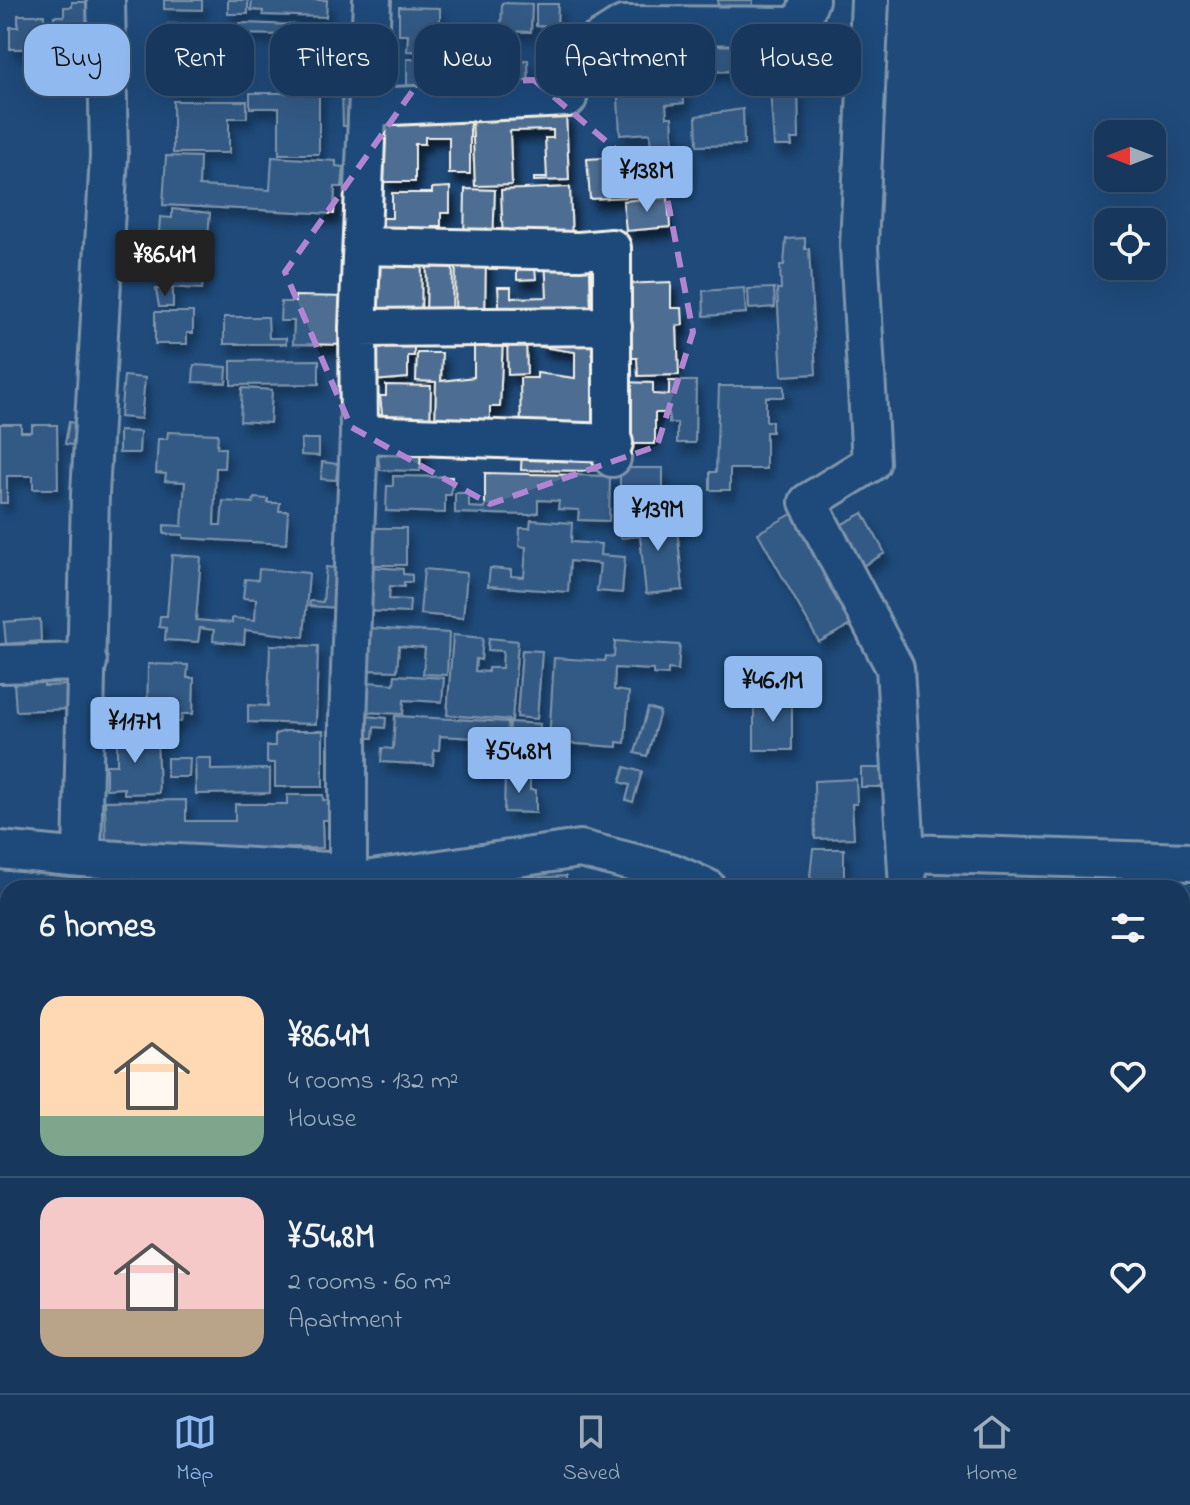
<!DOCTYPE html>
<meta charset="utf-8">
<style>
body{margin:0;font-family:"Indie Flower",sans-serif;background:#203f62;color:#f1f3f6;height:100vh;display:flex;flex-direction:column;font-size:30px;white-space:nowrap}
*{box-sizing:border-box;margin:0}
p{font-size:26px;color:#9eacbb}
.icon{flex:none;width:44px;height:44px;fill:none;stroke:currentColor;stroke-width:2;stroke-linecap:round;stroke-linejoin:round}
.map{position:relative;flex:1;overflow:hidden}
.sheet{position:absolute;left:0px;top:880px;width:1190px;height:514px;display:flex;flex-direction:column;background:#17385c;border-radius:24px 24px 0 0;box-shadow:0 8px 32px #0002,0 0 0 2px #365272}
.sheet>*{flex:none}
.banner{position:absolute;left:24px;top:24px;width:1142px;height:72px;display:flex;gap:16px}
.needle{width:52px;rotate:270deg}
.fabs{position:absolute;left:1094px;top:120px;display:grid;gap:16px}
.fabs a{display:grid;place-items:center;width:72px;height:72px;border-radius:16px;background:#17385c;box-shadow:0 8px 32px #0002,0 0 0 2px #365272;font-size:40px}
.price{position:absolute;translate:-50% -68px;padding:0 18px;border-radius:8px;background:#90b9f0;color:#111;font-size:26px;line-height:52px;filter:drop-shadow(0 2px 4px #0008)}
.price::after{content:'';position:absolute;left:50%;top:48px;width:24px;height:18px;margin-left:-12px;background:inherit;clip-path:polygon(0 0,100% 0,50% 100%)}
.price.on{background:#222;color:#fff}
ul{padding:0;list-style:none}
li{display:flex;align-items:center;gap:24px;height:200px;padding:0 40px}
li+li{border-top:2px solid #365272}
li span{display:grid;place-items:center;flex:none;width:224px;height:160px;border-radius:24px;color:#555}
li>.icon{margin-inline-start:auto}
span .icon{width:96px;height:96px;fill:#fffc;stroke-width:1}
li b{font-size:34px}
h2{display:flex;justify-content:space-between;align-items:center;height:96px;padding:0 40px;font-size:34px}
.pill{padding:0 28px;border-radius:24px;background:#17385c;box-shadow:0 8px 32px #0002,0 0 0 2px #365272;font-size:28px;line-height:72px}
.pill.on{background:#90b9f0;color:#111}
.tabs{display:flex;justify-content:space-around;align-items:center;height:112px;border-top:2px solid #365272;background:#17385c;font-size:22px;color:#9eacbb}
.tabs a{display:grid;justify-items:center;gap:4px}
.tabs .on{color:#90b9f0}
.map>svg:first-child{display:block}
.building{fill:#4d6e92;stroke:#f4f1e8;stroke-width:2;filter:url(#shadow)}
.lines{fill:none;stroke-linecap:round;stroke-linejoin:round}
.minor-casing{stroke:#f4f1e8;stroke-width:42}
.highway-casing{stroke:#f4f1e8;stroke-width:50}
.minor{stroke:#1f4a7a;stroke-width:36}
.highway{stroke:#1f4a7a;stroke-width:44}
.marked{fill:none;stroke:#b185d1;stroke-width:6;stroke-dasharray:16 10;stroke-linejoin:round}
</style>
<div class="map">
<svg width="1190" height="1393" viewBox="0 0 1190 1393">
<defs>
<filter id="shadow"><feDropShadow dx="5" dy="9" stdDeviation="4" flood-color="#0009"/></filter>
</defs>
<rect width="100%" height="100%" fill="#1f4a7a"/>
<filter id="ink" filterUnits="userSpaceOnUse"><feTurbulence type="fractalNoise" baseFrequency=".0125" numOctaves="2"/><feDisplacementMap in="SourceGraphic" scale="16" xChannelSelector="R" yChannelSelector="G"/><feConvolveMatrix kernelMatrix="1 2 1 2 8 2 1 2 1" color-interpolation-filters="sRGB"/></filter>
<g filter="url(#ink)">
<!-- building -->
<path class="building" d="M164,0H202V10L164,9Z
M228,0H248V14H228Z
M252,0H327L326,17L263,15V11L251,10Z
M718,0H753L752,19L717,18Z
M72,2H93V46H54V16H64V7H72Z
M502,3L532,4L531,32L501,31Z
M536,4H558L557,27L536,26Z
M399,7L440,8V32H449L448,52L407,51L408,34H399Z
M18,15H44V49H10V27H18Z
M239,23L361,27L360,51L351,50L352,37L333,36L332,72L326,71L325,88L283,86L284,35L239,34Z
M168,24L201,25L200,89L167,88L168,79H155L156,51H168Z
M639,39H666L667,47L733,44L734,71L682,73L681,54L639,56Z
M407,59H490V97H464V78H452V98H407Z
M663,59L665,84L683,83L684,103L666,105L667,117H672L674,150L651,152L650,133L620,135L616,62Z
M528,60L529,96L495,97L494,61Z
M798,87L799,139H791L792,146H774L770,88Z
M250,93H319V154H279V108H250Z
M342,93H360V126H343Z
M173,101H247V118H229V153H173Z
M743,109L744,145L697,146L696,116Z
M566,113L569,180L534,181V178H547L545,138H553V130L510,131L512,185L475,186L472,116Z
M384,115H470V174H449V137H425V144H415V182H384Z
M684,153L685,169L643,172L645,196L590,199L587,159Z
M166,156L200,157L199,186L270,190L272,157L336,161V166L344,167L342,187H335L334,214L163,205Z
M450,187V213H441V226H432V243H383V218H392V193H432V188Z
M570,187L572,241L503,244L501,190Z
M465,189L495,190L493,244L464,243Z
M668,197L670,227L626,231L623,201Z
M172,209L210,213L207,247L169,244L170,233L159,232L160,217L172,218Z
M805,238V249H809L816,374L782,376L777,289H781L780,265H784L786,239Z
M167,248L205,251L202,289L165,287L166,273H159L160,259L166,260Z
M456,256H486L485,321L455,320Z
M602,256V271L590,272L591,318L500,321L498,287H511V298L547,297L545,258Z
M378,257L422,258L421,321L376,319Z
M427,261H453L452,320H426Z
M517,267H535L536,279L517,280Z
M671,282V308H682L683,325L677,326L679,375L638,376L637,358H625L623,284Z
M744,288L746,313L704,316L703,291Z
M774,288L775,307L749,309L748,289Z
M156,289H173V307H159Z
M295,296L350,297V345L293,344L294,321H280L281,302H295Z
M155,312H193V333H187V344H155Z
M224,317H268L269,338H286V344H224Z
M603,335V432L521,433L520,378H537V373L575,378V352L541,347V336Z
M414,337V356H408V378L373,381L376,338Z
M474,337L503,338L500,407H490V428L435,431L436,382L416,381L417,353H442L441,381L474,377Z
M526,337L527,374L508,375L507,338Z
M319,360V384L231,385V361Z
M194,365L227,367L226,383L193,382Z
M124,376L145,378L141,419L120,417Z
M669,381H696L695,443H677V423H669V413H655V444H622L620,382L653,383V394L669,395Z
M386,385L431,386L430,432L384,430L380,396H386Z
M719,386H784V397H766V421H772V432H766V469H730V490H710V472H716Z
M242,388L272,390L270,423L240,421Z
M69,422L90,425L87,447L65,444Z
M0,424H21V432H32V425H57L58,489H33V476H7V503H0Z
M119,431L140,432L139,453H119Z
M168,432L218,434L217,448H225L224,468H216L214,525H221L223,501L253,503L254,498L268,499V503H280L279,511H288L286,544L183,538V535L164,534V525L182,526L185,482L165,481L166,474L156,473L158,439H167Z
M301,439H319V456L301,455Z
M376,443L421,444L420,471L380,470Z
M522,448L597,449L596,471L521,470Z
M322,462L338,464L336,480L321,479Z
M620,468H663V494H649V508H620Z
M485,473L610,476L609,521L578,520L579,510L558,509L559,501L538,500V513L529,515L455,513V493H469V507L485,508Z
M393,476L452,477L451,495H445V513L386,511L387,486H393Z
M797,511L858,621L819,642L758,533Z
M863,513L885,553L857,569L835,528Z
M676,517L683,590L646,594L640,536L621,538L619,523Z
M531,520L572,523L571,542L601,544L600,555L625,557L622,593L597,591L600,564L570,561L568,592L488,586L490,568L511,570V576L524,577L526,547L519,546L520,528H530Z
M371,528H406V565H371Z
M172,555L201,557L196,620L232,623V618L255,620L256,599L243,598L245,579L258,580L259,569L309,573L304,637L245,630L244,644L213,641L214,630L200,628L198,642L165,640L166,628L159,627L160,616H167Z
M326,567L344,569L340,608L309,606L310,601L323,602Z
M369,567L403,569V574L412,575V582H404V587L390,586L389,599L410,600L409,613L366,611Z
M424,569L467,573L463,618L420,614Z
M40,619L41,641L6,644L4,622Z
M368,628L449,633L447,675L423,674L425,648L399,646L397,671L366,670Z
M453,635L483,638L481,660L476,659L475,671L488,672V668H502L503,651L488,650L489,638L518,641L512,720L447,715Z
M615,641L680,645L678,670L668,669V675L653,674V670L615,668L614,690L629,692L625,743L617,742V747L549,742L554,658L605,661L606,656L614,657Z
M270,645L318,646L316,724L248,722V705L268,706Z
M522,650L542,651L537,719L517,717Z
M148,664L188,665L187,678H194L193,714H182L181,722H147Z
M395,675L444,678L442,702L404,700L403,714L365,712L366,682L394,684Z
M44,682V686L70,685L71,709L16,711L14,683Z
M754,699H792V750H754Z
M648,708L660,712L647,756L635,753Z
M365,716L386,718L385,728L374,727L373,738H364Z
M395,716L508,722L505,771L475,770L476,738L440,736L439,750H434L433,765L381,762L382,748L393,749Z
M510,722L540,724L538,745L560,747L559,759L540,758L539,766L508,764Z
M286,731H323V787H275V763H267V746H275V734Z
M122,733H152V738H157L159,793L124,794V788L106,789V765H117V739H122Z
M167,758H190L189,777H167Z
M195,758H211V770L270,769V793L196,794Z
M625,767L642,772L633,802L626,800L630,785L620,782Z
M861,768H890L889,787H861Z
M505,776L530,777V790H536V813L504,812Z
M856,779L857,804H852L854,838L815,839L814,781Z
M287,795H323V800H337V820H322L323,848L187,849V845L106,846L105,801L186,800V821H235V804H287Z
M813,849H844V881H813L810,876Z
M566,876V888L381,886Z
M0,1222H8V1277H0Z
M0,1305L8,1306V1328L0,1327Z
M116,1386H155V1393H116Z
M206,1386H245L246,1393H206Z
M254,1386H280V1393H254Z
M364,1386H402V1393H364Z
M405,1386H472V1389H481V1393H405Z
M497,1386H526V1393H497Z
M690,1386H743V1393H690Z
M801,1386H846V1393H801Z"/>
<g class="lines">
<!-- minor casing -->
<g class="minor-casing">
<path id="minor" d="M870,0L859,246L871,463L808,502L895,668L908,888
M370,107L568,98L577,54L623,25L800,26L810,0
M363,246L579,251L612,248V458
M358,328L613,326
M359,434L614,443
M0,664L88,662
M0,850L82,858L348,872
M906,853L1190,862
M82,858L90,494L109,156L106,0
M358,881L580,849L671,872L707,888
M359,888L358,881L348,872V721L359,434L358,328L372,0
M1182,1348H1190
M0,1354H8
M350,1393V1386"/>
</g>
<!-- highway casing -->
<g class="highway-casing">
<path id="highway" d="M1182,1171H1190
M0,1186H8"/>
</g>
<!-- minor -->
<use href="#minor" class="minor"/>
<!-- highway -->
<use href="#highway" class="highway"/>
</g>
</g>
<!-- marked area -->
<path d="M0 0H1190V1393H0ZM534,80L666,192L693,332L657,446L490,504L351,427L285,272L416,86Z" fill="#1f4a7a" fill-opacity=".55" fill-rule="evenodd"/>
<path class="marked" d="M534,80L666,192L693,332L657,446L490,504L351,427L285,272L416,86Z"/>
</svg>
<div class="fabs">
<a><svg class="needle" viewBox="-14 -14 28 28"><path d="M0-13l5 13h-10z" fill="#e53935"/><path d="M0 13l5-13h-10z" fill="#9eacbb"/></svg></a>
<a><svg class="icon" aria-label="locate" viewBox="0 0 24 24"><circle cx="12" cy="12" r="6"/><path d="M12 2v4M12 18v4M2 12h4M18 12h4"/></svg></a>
</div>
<b class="price" style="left:647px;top:214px">¥138M</b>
<b class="price on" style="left:165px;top:298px">¥86.4M</b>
<b class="price" style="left:658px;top:553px">¥139M</b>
<b class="price" style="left:773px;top:724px">¥46.1M</b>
<b class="price" style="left:135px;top:765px">¥117M</b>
<b class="price" style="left:519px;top:795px">¥54.8M</b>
<div class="banner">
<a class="pill on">Buy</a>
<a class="pill">Rent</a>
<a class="pill">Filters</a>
<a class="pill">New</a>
<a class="pill">Apartment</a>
<a class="pill">House</a>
</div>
<section class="sheet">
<h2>6 homes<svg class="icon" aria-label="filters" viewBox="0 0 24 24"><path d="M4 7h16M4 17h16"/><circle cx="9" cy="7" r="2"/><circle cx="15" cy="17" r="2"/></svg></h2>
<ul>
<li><span style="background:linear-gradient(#ffd9b3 75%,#7fa58c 0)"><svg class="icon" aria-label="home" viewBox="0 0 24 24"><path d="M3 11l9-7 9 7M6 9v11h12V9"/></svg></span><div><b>¥86.4M</b><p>4 rooms · 132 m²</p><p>House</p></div><svg class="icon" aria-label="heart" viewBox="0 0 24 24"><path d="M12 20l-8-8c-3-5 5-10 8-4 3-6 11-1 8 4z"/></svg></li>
<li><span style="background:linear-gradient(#f6c9c9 70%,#b9a48a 0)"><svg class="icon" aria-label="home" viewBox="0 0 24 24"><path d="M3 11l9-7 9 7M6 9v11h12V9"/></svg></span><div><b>¥54.8M</b><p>2 rooms · 60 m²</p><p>Apartment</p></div><svg class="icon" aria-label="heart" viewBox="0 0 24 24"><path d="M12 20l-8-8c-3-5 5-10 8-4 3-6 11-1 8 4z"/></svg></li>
</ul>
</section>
</div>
<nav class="tabs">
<a class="on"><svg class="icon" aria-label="map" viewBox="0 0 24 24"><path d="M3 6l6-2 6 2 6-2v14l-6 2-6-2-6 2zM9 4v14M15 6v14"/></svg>Map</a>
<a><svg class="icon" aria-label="saved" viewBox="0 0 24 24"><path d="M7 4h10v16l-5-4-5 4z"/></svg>Saved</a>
<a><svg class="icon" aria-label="home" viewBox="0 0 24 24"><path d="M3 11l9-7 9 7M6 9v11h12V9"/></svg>Home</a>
</nav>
